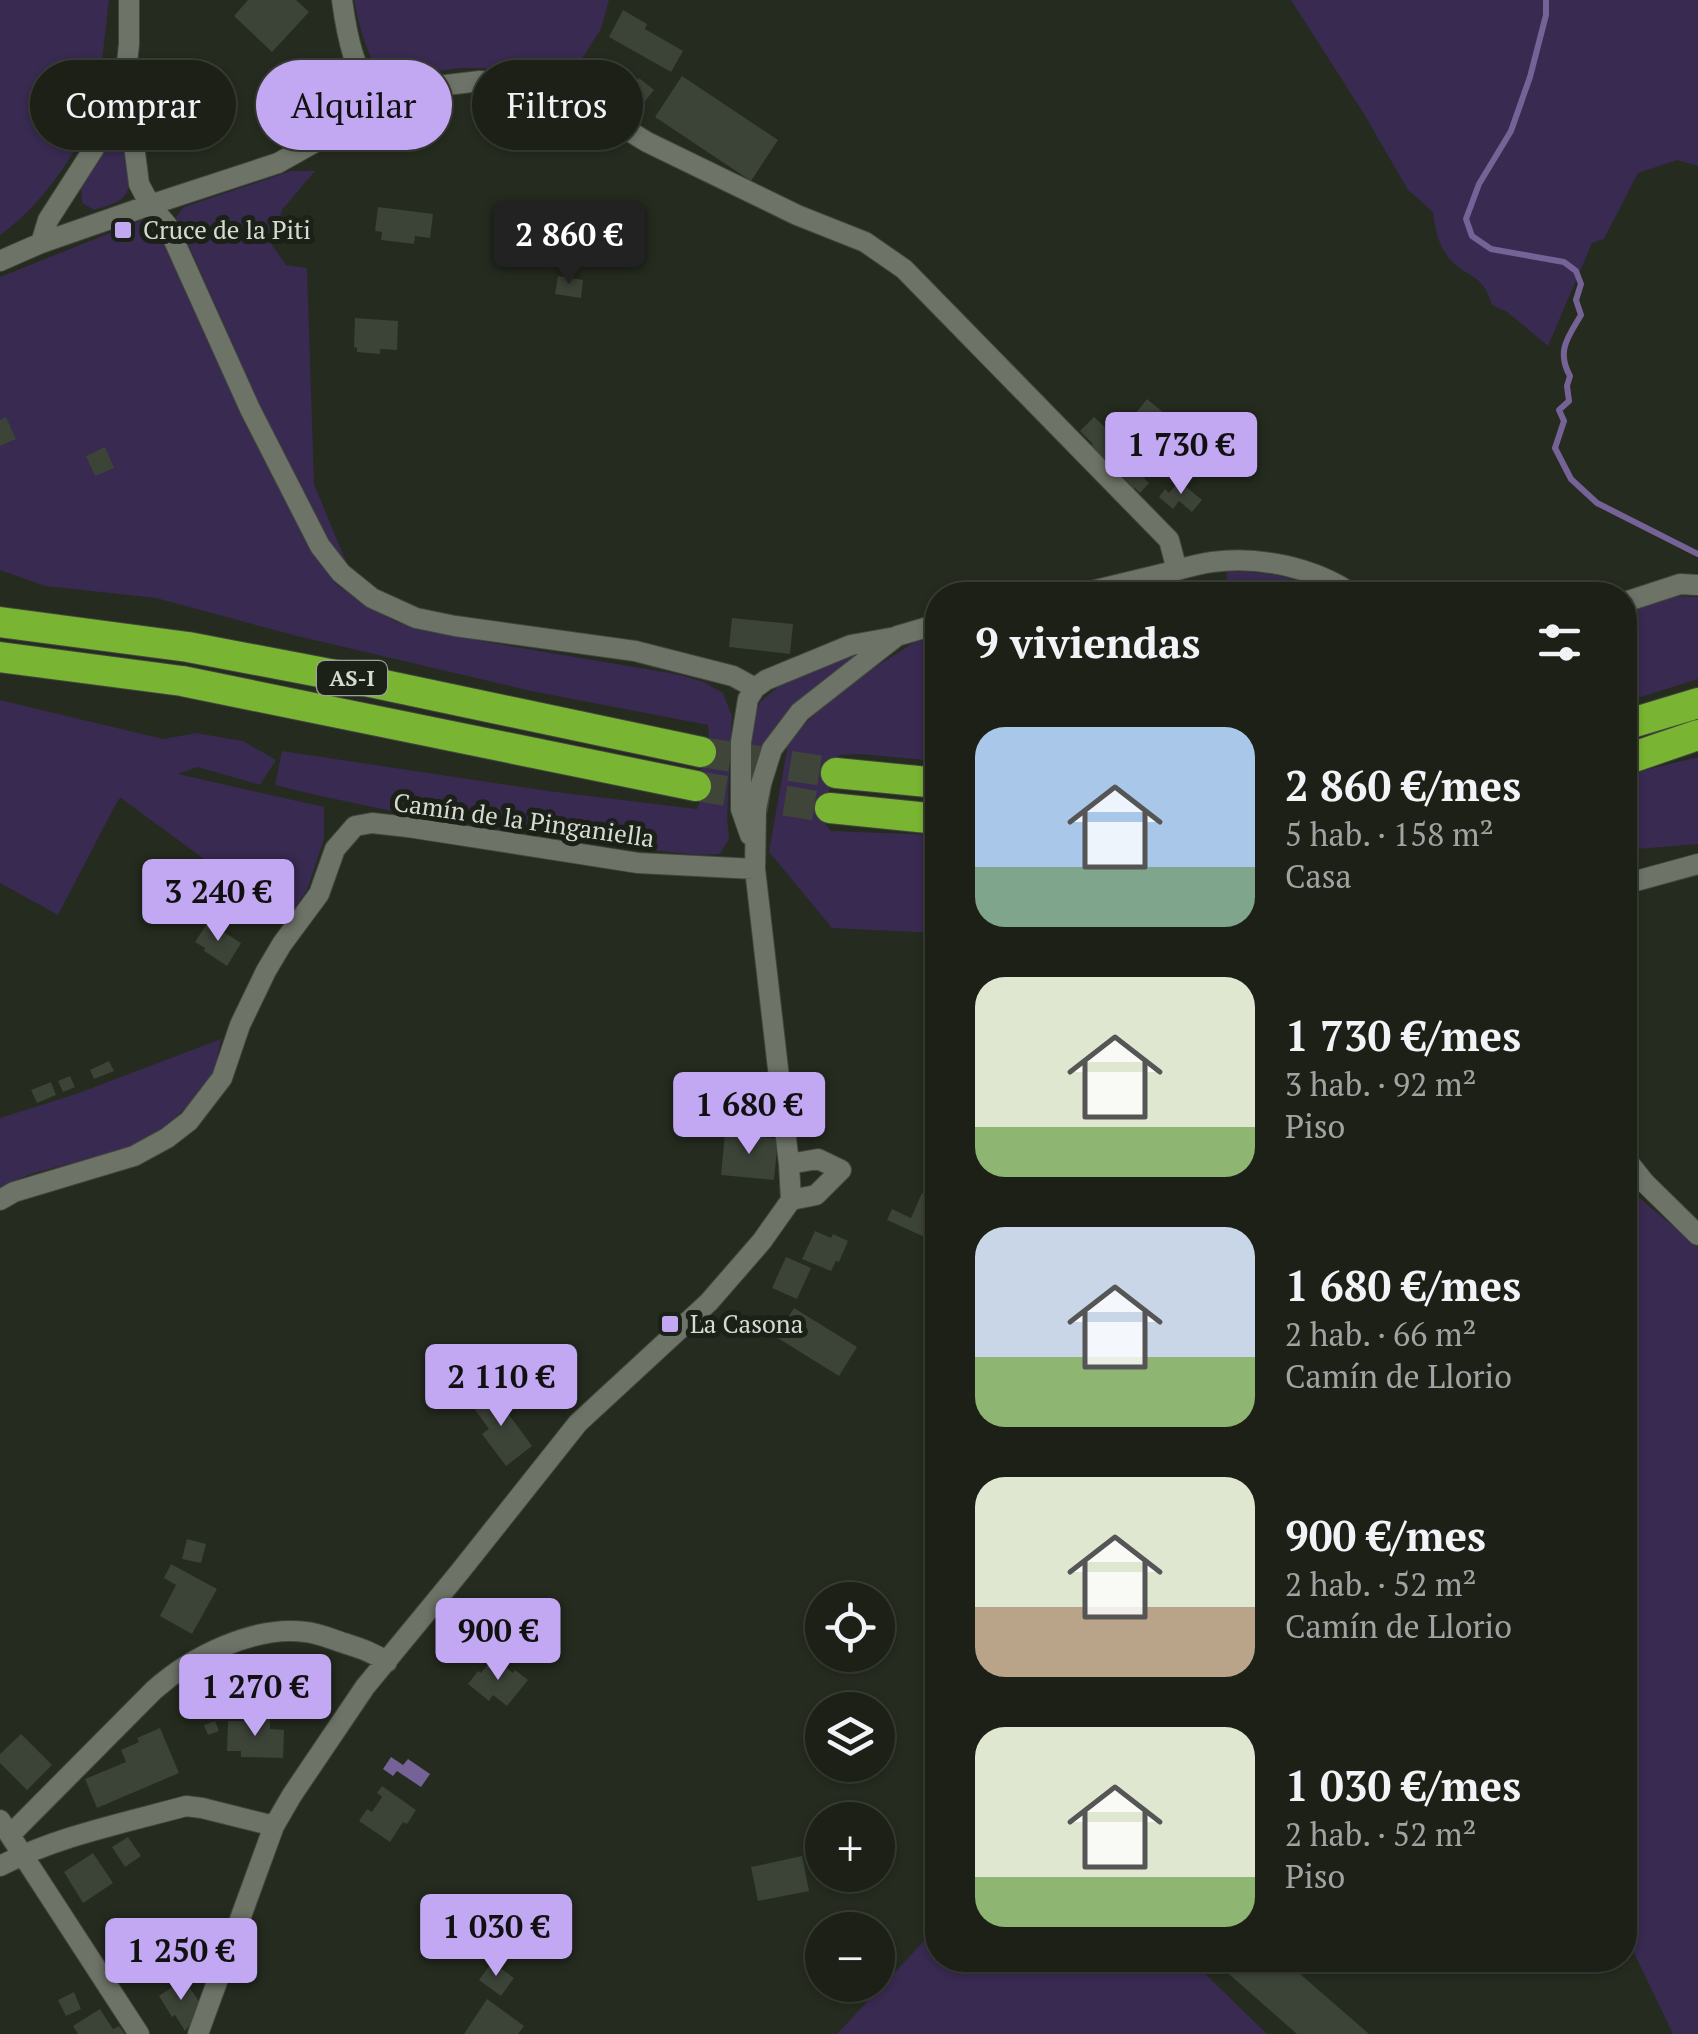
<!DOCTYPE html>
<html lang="es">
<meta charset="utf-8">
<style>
body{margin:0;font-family:"PT Serif",serif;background:#252820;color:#f1f3f6;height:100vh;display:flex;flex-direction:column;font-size:38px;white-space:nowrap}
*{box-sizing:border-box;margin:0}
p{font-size:32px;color:#a0a3a1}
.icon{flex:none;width:55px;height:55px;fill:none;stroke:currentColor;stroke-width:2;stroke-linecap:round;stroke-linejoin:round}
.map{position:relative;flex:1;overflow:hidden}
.sheet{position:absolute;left:925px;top:582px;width:712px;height:1390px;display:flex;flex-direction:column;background:#1c2017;border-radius:40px;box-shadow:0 2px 8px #0004,0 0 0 2px #3a3e36}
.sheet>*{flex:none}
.banner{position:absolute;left:30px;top:60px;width:745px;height:90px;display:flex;gap:20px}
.controls{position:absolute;left:805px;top:1582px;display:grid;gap:20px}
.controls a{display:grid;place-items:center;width:90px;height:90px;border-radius:50%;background:#1c2017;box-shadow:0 2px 8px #0004,0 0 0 2px #3a3e36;font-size:50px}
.price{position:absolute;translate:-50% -85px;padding:0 22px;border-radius:10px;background:#c2a7f2;color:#111;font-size:32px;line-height:65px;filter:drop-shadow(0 2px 5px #0008)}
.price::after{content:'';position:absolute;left:50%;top:60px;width:30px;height:22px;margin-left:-15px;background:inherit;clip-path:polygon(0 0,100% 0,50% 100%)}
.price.active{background:#222;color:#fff}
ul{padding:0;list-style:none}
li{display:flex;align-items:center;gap:30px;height:250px;padding:0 50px}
li span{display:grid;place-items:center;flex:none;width:280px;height:200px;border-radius:30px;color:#555}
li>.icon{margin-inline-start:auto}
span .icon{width:120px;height:120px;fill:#fffc;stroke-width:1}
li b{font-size:42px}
h2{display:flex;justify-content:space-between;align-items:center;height:120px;padding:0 50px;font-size:42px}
.chip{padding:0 35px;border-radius:45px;background:#1c2017;box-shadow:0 2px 8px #0004,0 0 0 2px #3a3e36;font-size:35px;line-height:90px}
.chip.active{background:#c2a7f2;color:#111}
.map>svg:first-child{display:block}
.green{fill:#382a50}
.water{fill:#756296}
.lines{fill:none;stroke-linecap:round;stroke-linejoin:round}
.stream{stroke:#756296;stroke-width:6}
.building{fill:#3c4337}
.highway-tunnel{stroke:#40453a;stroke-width:30;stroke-dasharray:30 15;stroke-linecap:butt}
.minor-casing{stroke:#42473e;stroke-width:22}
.highway-casing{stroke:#42473e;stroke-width:32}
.minor{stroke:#6d7467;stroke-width:20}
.highway{stroke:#79b532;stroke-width:30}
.poi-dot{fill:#c2a7f2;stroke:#1b2116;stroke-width:4}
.labels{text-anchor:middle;stroke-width:10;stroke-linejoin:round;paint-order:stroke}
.shield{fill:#1b2116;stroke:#9ea29a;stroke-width:2.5}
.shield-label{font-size:22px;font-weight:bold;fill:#d6dad3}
.poi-label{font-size:25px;fill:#d6dad3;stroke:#1b2116;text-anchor:start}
.street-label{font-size:25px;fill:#d6dad3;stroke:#1b2116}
</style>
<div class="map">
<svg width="1698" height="2034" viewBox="0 0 1698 2034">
<rect width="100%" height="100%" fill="#252b1f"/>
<!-- green -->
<path class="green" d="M0,0H109C105,31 103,63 96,94C86,145 42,206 0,235Z
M354,0H609L601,29L567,82C534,75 498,67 464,68C438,69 412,79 387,87C369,59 360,33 354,0Z
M1291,0H1698V166L1677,160L1638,173L1604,239L1592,243L1548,346L1507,312L1492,305C1481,270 1467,280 1449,258C1438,244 1435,230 1433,212L1408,190L1364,114Z
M115,137L122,141C125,155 134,181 126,194C120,203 104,207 94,210L82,203L81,188L107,141Z
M291,171H315L282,210L272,245L286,265L307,268L314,484L351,574L341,564L288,469L176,217L184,207Z
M145,219L159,231L244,418L321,565L336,584L355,598L396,622L486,642L676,674L704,682L723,693L732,716L727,818L729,839L720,854L696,855C553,839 414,820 275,785L282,751L548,791L697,809L703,792L700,771L710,757L708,725L531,691L297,636L156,598L45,586L0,570V277Z
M1227,572C1267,570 1298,579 1334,595H1226Z
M1666,596L1698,597V679L1625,702V609Z
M937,635V761L860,754L840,755L833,761L825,824L831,831L937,835V933L832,928L769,852L789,738L822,708L863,675L918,640Z
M861,652C826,680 783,705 763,747C758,756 755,767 752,777L748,756L749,731L760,702L779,686Z
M0,700L163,739L196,733L243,741L276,760L260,785L197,767L178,774L324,807V839L307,890L287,920L121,798L118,800L58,915L0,883Z
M1698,757V844L1625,850V775Z
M221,1039L215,1070L201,1093L172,1121L138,1145L31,1174L0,1187V1118L76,1094Z
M1625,1180L1637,1196L1698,1247V2034H1673L1625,1934Z
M937,1927L938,1960H1191L1267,2034H837Z"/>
<!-- water -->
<path class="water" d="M391,1757L403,1765L408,1759L430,1774L421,1787L397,1771L393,1776L383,1769Z"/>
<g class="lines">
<!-- stream -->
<path class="stream" d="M1546,0V15L1530,77L1511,131L1479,184L1466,219L1472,236L1491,249L1564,262L1576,271L1581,284L1576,300L1581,315C1568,337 1556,351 1570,376L1567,386L1569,401L1559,410L1564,421L1555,448L1571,479L1597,503L1698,554"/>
</g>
<!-- building -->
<path class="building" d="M248,0H296L309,12L272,52L234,16Z
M623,10L647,24L645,29L683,51L671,72L609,37Z
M619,71L635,83L639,78L654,90L627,123L583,87L593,74L608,85Z
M682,76L778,140L751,181L655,117Z
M378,207L433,214L430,238L415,236L414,244L381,240L382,232L375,231Z
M568,210L578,227L585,230L591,239L609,240L608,265H575L558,254L551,239L554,238L545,222Z
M558,276L583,280L581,298L555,294Z
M355,318L398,321L397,350L380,349V354L357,352V348L354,347Z
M1147,399L1170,418L1158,433L1135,414Z
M6,417L16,439L0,446V420Z
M1094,417L1108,430L1114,424L1157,465L1144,478L1149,483L1140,493L1135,488L1132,491L1089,449L1093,444L1080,431Z
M1188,433L1207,449L1188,473L1168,457Z
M105,447L114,468L95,476L86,456Z
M1179,481L1202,500L1192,512L1179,501L1173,509L1159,497L1165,489L1169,493Z
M732,618L793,624L790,654L729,647Z
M208,922L241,943L227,966L204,951L205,948L195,942Z
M109,1061L114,1071L94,1079L90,1070Z
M70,1076L75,1087L63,1092L58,1081Z
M51,1082L56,1095L37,1103L31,1090Z
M725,1133L778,1139L774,1180L721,1175Z
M922,1193L938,1200V1243L887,1220L892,1209L911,1218Z
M815,1231L831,1238L833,1234L848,1241L839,1262L836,1261L831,1271L802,1259Z
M786,1257L811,1268L797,1299L772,1288Z
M794,1308L857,1347L839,1376L776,1337Z
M491,1390L532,1446L506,1466L482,1434L489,1429L471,1404Z
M187,1539L206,1544L201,1563L182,1559Z
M171,1564L217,1589L192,1634L160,1616L176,1585L164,1578Z
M491,1661L501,1669L504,1666L513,1673L515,1670L528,1680L507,1706L493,1695L489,1701L468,1684L478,1671L481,1673Z
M246,1718L270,1719V1729L284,1730L283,1758L241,1757V1751H227L228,1721H246Z
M215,1721L219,1731L208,1735L204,1725Z
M160,1728L179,1773L97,1808L85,1779L126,1762L121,1750L139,1742L137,1738Z
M21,1734L52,1765L27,1790L0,1763V1754Z
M382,1786L416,1810L407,1824L403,1822L390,1842L359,1821L367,1809L372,1812L382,1797L377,1793Z
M128,1837L141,1856L125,1867L112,1847Z
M93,1853L113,1883L83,1903L64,1872Z
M802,1856L809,1891L758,1901L751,1867Z
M1213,1960H1284L1369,2034H1297Z
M492,1962L514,1978L501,1996L479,1980Z
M184,1979L200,2003L195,2018L185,2031L175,2015L172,2017L159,1996Z
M74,1992L81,2009L66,2016L58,2000Z
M487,1999L524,2026L518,2034H464Z
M100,2009L113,2029L119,2026L125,2034H78L73,2026Z"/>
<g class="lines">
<!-- highway-tunnel -->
<path class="highway-tunnel" d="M701,752L836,773
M696,786L830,808"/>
<!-- minor casing -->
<g class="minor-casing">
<path id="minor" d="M129,0V44L124,91L133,137L139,184L150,205L167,225L250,409L320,546L341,573L372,598L416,618L455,626L635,651L733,676L755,688
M342,0C348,45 355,67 376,108
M41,243L48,220L93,150L124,91
M0,261L41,243L150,205L278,163L376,108L407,95L438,86L480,81L530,85L575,98L647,142L797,215L865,242L904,269L1169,540L1177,570
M1075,595C1105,588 1136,580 1166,573C1181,569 1197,564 1212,562C1260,556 1314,567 1354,595
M1625,602L1680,584L1698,585
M750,835L741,809V742L748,699L755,688L766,680L851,645L890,638
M1625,884L1698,864
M1625,1158L1645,1183L1698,1235
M789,1164L818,1159L841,1170L816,1195L791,1200
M0,1200L14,1192L134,1156L167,1138L189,1121L222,1078L240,1025L266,971L282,944L319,894L335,849L355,826L372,823L408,827L638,863L755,869
M0,1820L139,2034
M10,1835L154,1690C191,1657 254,1625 306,1632C318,1633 331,1639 344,1643C359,1648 373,1652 387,1662
M0,1866C58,1836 124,1823 186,1806L202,1808L274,1826
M198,2034L274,1826L292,1795L365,1687L458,1574L578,1423L709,1302L762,1241L791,1200L789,1164L755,869L756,809L761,784L772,749L800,712L897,636L938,624"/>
</g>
<!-- highway casing -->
<g class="highway-casing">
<path id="highway" d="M0,622L188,647L356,679L701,752
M0,657L182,681L696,786
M1625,725L1698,703
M1625,760L1698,735
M836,773L938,783
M830,808L938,819"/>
</g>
<!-- minor -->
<use href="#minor" class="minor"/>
<!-- highway -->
<use href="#highway" class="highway"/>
</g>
<!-- markers -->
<g class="poi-dot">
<rect x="113" y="220" width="20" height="20" rx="5"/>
<rect x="660" y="1314" width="20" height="20" rx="5"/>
</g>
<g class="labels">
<!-- shield labels -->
<rect class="shield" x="317" y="661" width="70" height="34" rx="8"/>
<g class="shield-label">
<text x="352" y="686">AS-I</text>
</g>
<!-- poi labels -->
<g class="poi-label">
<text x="143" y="239">Cruce de la Piti</text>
<text x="690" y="1333">La Casona</text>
</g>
<!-- street labels -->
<g class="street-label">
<text transform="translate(524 820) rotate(8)" y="9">Camín de la Pinganiella</text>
</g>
</g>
</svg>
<div class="controls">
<a><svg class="icon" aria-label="locate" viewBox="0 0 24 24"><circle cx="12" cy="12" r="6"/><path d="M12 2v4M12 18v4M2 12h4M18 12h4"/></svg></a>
<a><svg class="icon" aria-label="layers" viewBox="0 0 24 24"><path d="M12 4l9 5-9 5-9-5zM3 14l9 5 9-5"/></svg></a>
<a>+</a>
<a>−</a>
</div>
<b class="price active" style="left:569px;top:287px">2 860 €</b>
<b class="price" style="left:1181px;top:497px">1 730 €</b>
<b class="price" style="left:218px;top:944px">3 240 €</b>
<b class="price" style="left:749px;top:1157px">1 680 €</b>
<b class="price" style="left:501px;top:1429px">2 110 €</b>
<b class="price" style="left:498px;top:1683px">900 €</b>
<b class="price" style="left:255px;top:1739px">1 270 €</b>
<b class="price" style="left:496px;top:1979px">1 030 €</b>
<b class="price" style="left:181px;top:2003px">1 250 €</b>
<div class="banner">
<a class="chip">Comprar</a>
<a class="chip active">Alquilar</a>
<a class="chip">Filtros</a>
</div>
<section class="sheet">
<h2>9 viviendas<svg class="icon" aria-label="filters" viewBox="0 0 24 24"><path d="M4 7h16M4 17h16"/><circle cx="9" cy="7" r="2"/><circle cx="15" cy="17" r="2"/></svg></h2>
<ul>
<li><span style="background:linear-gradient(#a9c7e8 70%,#7fa58c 0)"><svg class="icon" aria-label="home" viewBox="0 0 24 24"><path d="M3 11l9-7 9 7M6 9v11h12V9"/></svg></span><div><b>2 860 €/mes</b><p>5 hab. · 158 m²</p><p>Casa</p></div></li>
<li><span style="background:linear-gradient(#dfe7d0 75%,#8fb573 0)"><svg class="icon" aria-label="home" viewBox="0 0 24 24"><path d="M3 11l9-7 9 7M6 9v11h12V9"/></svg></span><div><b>1 730 €/mes</b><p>3 hab. · 92 m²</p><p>Piso</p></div></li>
<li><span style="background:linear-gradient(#c9d6e8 65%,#8fb573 0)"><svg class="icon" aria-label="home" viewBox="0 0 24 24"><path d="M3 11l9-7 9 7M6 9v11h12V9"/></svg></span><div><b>1 680 €/mes</b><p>2 hab. · 66 m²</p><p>Camín de Llorio</p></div></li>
<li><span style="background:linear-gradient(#dfe7d0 65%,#b9a48a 0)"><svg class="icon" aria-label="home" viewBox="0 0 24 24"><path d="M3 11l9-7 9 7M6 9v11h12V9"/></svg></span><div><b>900 €/mes</b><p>2 hab. · 52 m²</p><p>Camín de Llorio</p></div></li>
<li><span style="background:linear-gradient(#dfe7d0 75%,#8fb573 0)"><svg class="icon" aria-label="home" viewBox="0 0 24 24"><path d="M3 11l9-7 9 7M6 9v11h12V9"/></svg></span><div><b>1 030 €/mes</b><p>2 hab. · 52 m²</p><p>Piso</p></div></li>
</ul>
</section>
</div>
